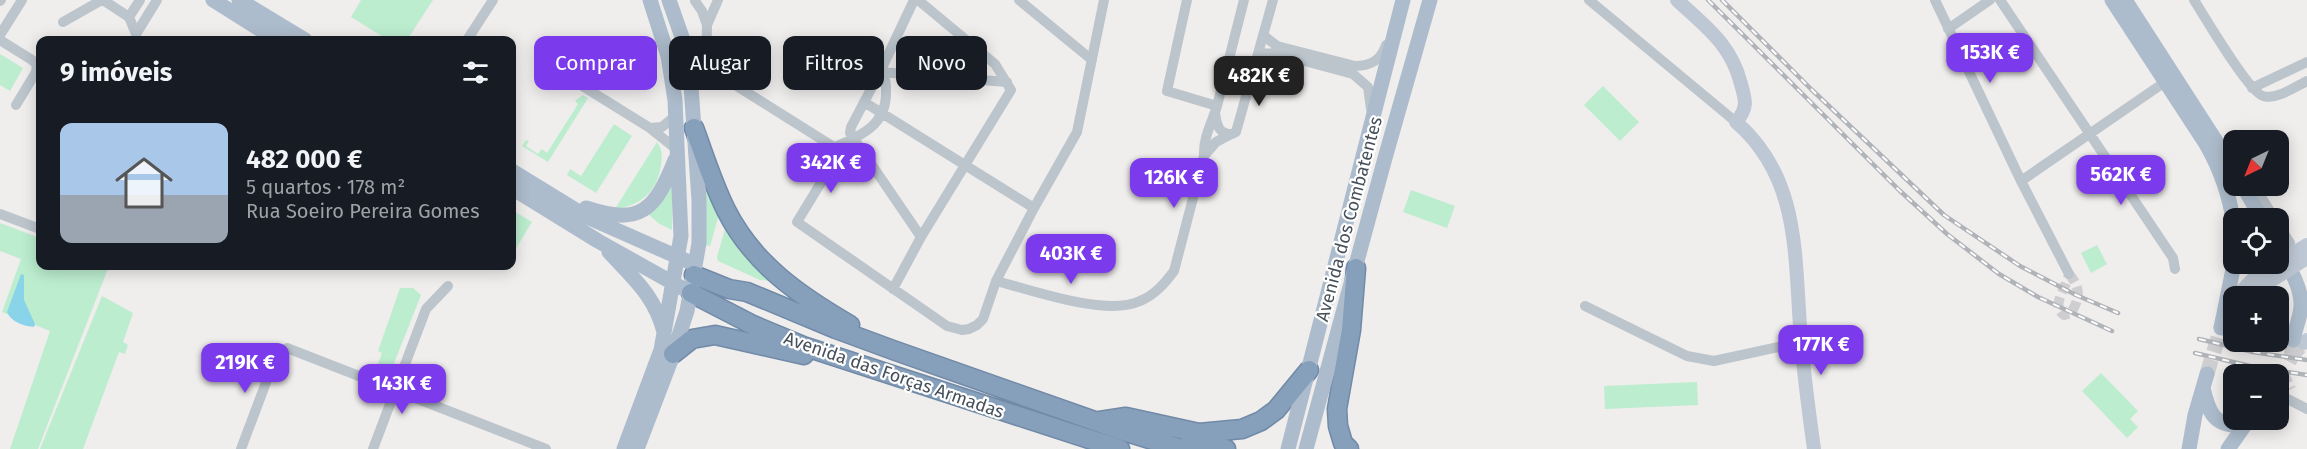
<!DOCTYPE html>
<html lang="pt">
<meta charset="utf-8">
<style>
body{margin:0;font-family:"Fira Sans",sans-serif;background:#20242c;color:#f1f3f6;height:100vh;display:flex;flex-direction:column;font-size:22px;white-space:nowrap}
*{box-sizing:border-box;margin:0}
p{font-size:20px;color:#9ea1a6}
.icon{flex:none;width:33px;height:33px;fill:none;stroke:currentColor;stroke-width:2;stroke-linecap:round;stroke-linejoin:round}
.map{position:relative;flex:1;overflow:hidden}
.side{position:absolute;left:36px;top:36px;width:480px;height:234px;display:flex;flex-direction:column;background:#171b24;border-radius:12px;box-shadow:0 3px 15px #0003}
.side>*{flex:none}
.top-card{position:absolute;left:534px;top:36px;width:570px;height:54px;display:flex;gap:12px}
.needle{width:39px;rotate:223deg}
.buttons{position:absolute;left:2223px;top:130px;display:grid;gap:12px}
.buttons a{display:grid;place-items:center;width:66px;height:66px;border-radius:12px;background:#171b24;box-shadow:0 3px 15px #0003;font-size:30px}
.price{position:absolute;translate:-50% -51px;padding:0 14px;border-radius:12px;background:#7c3aed;color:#fff;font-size:20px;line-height:39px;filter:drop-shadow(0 2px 3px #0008)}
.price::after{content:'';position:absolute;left:50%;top:36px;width:18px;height:14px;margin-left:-9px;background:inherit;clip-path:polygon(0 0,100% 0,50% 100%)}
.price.current{background:#222;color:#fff}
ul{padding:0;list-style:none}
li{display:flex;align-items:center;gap:18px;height:150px;padding:0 24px}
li+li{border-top:2px solid #363941}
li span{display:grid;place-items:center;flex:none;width:168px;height:120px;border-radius:12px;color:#555}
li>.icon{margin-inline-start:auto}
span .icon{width:72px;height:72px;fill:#fffc;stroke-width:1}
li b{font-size:26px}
h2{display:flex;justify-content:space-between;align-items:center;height:72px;padding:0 24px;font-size:26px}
.pill{padding:0 21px;border-radius:12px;background:#171b24;box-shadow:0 3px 15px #0003;font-size:21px;line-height:54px}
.pill.current{background:#7c3aed;color:#fff}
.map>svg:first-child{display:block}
.green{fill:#bcedcf}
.water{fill:#8ad4e9}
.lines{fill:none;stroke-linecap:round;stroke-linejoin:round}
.street-tunnel{stroke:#ceced0;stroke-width:10;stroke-dasharray:10 5;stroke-linecap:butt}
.secondary-tunnel{stroke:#ceced0;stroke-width:14;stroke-dasharray:14 7;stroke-linecap:butt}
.primary-tunnel{stroke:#ceced0;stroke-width:15;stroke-dasharray:15 8;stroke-linecap:butt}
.highway-casing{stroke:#718aa7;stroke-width:21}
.street{stroke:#bcc5cc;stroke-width:10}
.secondary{stroke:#bec8d4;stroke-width:14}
.primary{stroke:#adbccc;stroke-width:15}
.highway{stroke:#869fbb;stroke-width:18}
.rail-casing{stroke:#b0b3b8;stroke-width:4.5}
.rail{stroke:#fff;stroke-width:2;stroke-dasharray:7;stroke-linecap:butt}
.secondary-bridge{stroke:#bec8d4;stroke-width:14}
.labels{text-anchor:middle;stroke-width:4.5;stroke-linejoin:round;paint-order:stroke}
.street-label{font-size:18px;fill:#46505a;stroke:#fff}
</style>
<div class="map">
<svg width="2307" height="449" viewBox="0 0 2307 449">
<rect width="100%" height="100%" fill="#f0eded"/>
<!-- green -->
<path class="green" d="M361,0H433L407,40H388L351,17Z
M0,54L23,68L10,91L0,85Z
M1603,86L1639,122L1620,141L1584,105Z
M583,95L588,98L548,162L522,146L526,140L529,141L526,146L538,154L542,149L547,153L578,104L575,101Z
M614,124L632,136L596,193L567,175L570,169L581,176Z
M657,142C663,150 662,157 661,166C657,191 641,206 615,209Z
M706,183L720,211L710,246L705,245Z
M670,186L672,188V230L658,223L646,212Z
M1411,190L1455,206L1447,228L1403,212Z
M512,210L532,222L512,255Z
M727,222L776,281L760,280L718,261L717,257Z
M0,223L40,238V266H109L38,449H10L50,331L2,312L21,259L0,251Z
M2097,245L2107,264L2091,273L2081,253Z
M400,288H413L421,295L391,371L377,366L382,353L378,351Z
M102,296L133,313L123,342L128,345L125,354L119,352L83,449H40Z
M2101,373L2138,411L2130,419L2138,427L2127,438L2082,391Z
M1697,382L1698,405L1605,409L1604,386Z"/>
<!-- water -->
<path class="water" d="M21,274L24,275V300L35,324L34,327C24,326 11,322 7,312Z"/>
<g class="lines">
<!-- street-tunnel -->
<path class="street-tunnel" d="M2069,274C2081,288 2080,298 2071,313L2064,315C2050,305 2067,287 2069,274Z
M2284,374L2291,389"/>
<!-- secondary-tunnel -->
<path class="secondary-tunnel" d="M2291,358L2304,343"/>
<!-- primary-tunnel -->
<path class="primary-tunnel" d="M2207,374L2221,328
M2278,382L2291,358L2293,340"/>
<!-- highway casing -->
<g class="highway-casing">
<path id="highway" d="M694,128C704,155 713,184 726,210C753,264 800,296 850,325
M694,275L729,289L747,292L836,329L893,350L1120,430L1182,449
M691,293L753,325L803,346L1120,449
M673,354L692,339L715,335L804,355
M1100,421L1126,417L1199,433L1242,429L1261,421L1276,410L1309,370
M1189,444L1199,443L1226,449
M1349,449L1343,443L1338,426L1337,409L1351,330L1356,268"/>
</g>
<!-- street -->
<path class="street" d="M103,0L129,17
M140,0L129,17L136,34L157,0
M914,0L880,72L851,127L850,133L921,237
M1019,0L1092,60
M1187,0L1167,91L1217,106
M1589,0L1736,122
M1935,0L2021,181L2069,274
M2000,0L2173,258L2175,269
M2194,0C2205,17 2248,91 2263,96C2276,100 2295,87 2307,81
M0,1L1,0
M695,1L702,11L707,25
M63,22L102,0
M1948,29L1990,0
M0,35L22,0
M1263,35L1277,46L1355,66C1371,66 1381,60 1386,45
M0,40L32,60L37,65L36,72L16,105
M467,40L493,0
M1258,54L1275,53L1353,74L1368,87L1371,109
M707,56L731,80
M880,72L1007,82
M563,74L650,128L675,148
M704,77L712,75L735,85L837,149L836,158L797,222L947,326L962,330L969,329L977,325L983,319L996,281L1034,208L1077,132L1104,0
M701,80L706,69L707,25L718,0
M2252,88L2307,62
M864,102L1034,208
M1215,113C1217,125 1218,134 1232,134L1236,132L1273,0
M650,128L662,127L675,116
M835,147C860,136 885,126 886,95C886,86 887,79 880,72
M1204,156L1216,142L1231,134
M2021,181L2165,82
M2254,186L2275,219
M0,214L40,229
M2278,224L2290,243
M996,281C1033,290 1105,317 1140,301C1155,295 1165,283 1174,271L1204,156C1203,137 1212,123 1217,106L1244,0
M893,289L921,237L1011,90L995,64L918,0
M1585,306L1687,356L1714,361L1801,342
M2278,394L2307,409
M241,449L276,356L280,351L287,348L546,449
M373,449L426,309L448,286"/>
<!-- secondary -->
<path class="secondary" d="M1677,0C1705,26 1731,44 1741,84C1746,101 1748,108 1736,122C1802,179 1794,260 1801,339C1804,376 1809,413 1814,449
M2236,297L2252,280L2276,264
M2254,297L2257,291L2267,283
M2278,328L2288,340
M2304,343L2307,340"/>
<!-- primary -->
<path class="primary" d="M213,0L277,40
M239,0L305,40
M2112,0L2206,144C2221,170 2230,196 2234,226
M2125,0L2234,169
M512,171L587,217L687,261
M2243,186L2262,219
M512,188L598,241L682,288
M586,208C641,226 655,210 675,160
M2278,249C2288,266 2302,286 2301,307C2300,318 2295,330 2293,340
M609,252C633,278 655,296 664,332
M2221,328L2234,264
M2203,388C2209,414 2214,426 2243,426
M624,449L661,350L681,236L675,100L668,56L650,0
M637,449L671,360L687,311L699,243V200L691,86L683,40L669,0
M1288,449L1403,0
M1306,449L1385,158L1430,0
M2189,449L2195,415L2207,374
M2228,449L2247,422"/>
<!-- highway -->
<use href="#highway" class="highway"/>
<!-- rail casing -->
<g class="rail-casing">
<path id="rail" d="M1708,0L1899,190L1947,234L1999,274L2038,297L2112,331
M1722,0L1811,89L1944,215L2020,266L2076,295L2118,313
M2199,339L2253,352L2307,360
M2195,353L2250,366L2307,375"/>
</g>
<!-- rail -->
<use href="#rail" class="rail"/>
<!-- secondary-bridge -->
<path class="secondary-bridge" d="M2278,263L2307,245
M2267,283L2307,258"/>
</g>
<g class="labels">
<!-- street labels -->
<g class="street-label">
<text transform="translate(1349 219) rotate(-75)" y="6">Avenida dos Combatentes</text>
<text transform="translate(894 375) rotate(19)" y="6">Avenida das Forças Armadas</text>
</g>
</g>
</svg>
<div class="buttons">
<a><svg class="needle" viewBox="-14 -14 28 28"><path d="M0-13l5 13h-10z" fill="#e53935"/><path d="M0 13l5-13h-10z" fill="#9ea1a6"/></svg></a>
<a><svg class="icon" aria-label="locate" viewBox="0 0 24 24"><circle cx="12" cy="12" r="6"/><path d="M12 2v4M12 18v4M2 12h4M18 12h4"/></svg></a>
<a>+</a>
<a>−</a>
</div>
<b class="price" style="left:1990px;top:84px">153K €</b>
<b class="price current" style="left:1259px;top:107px">482K €</b>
<b class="price" style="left:831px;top:194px">342K €</b>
<b class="price" style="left:2121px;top:206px">562K €</b>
<b class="price" style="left:1174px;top:209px">126K €</b>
<b class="price" style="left:1071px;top:285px">403K €</b>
<b class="price" style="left:1821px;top:376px">177K €</b>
<b class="price" style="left:245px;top:394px">219K €</b>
<b class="price" style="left:402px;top:415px">143K €</b>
<div class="top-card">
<a class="pill current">Comprar</a>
<a class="pill">Alugar</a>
<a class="pill">Filtros</a>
<a class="pill">Novo</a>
</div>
<section class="side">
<h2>9 imóveis<svg class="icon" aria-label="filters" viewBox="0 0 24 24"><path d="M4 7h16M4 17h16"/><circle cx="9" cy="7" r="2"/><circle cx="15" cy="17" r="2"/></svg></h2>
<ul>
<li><span style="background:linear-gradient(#a9c7e8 60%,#9aa5b1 0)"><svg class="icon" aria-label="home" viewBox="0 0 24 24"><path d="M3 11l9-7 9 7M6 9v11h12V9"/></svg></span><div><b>482 000 €</b><p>5 quartos · 178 m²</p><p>Rua Soeiro Pereira Gomes</p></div></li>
</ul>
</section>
</div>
